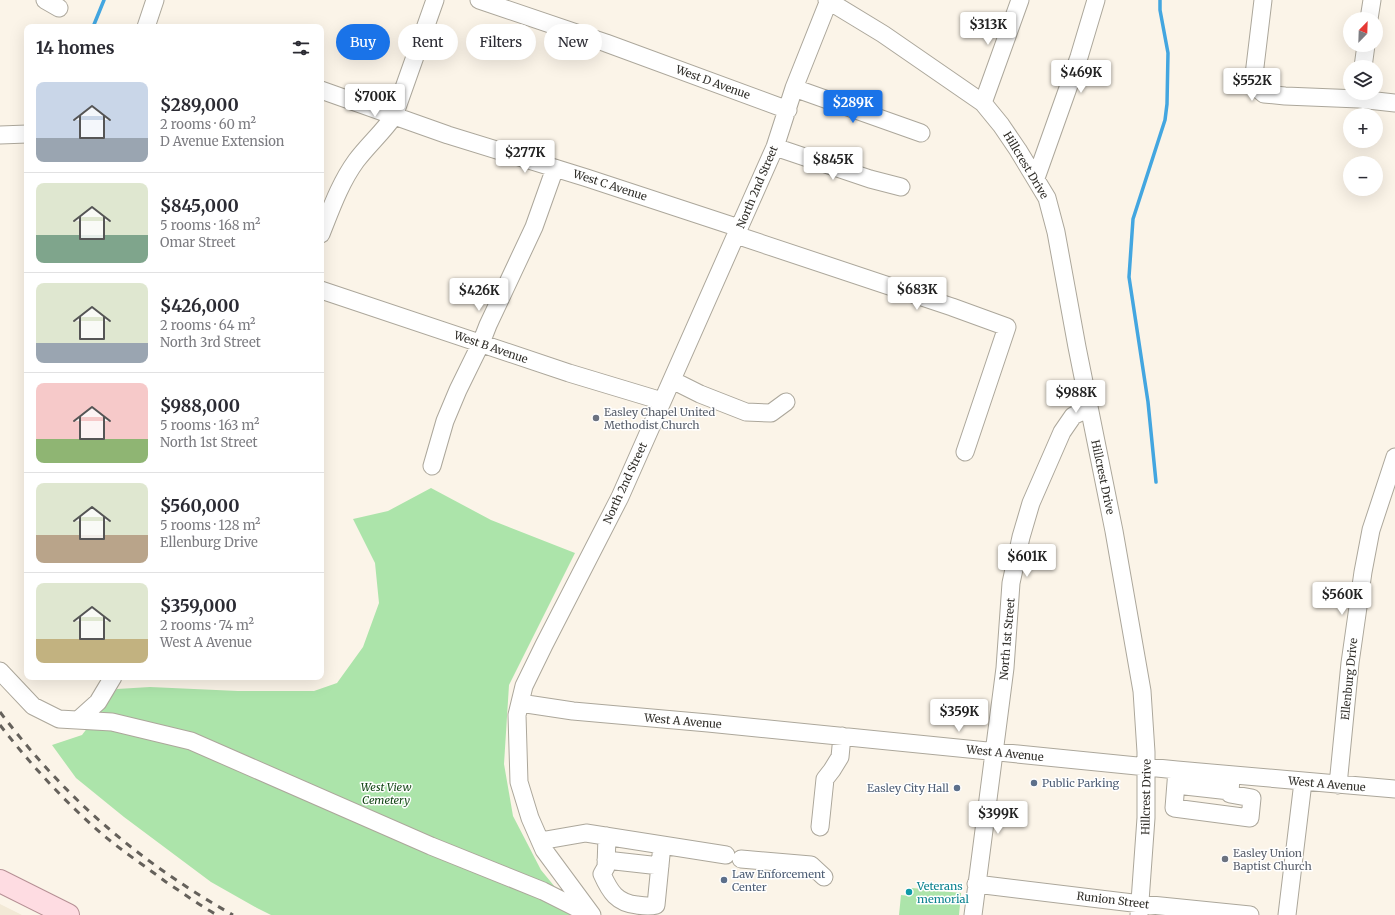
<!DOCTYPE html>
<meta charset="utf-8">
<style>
body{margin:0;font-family:Merriweather,serif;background:#f7f7f7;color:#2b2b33;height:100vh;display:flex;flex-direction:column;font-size:15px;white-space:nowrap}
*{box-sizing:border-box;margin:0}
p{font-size:13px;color:#7c7c81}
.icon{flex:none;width:22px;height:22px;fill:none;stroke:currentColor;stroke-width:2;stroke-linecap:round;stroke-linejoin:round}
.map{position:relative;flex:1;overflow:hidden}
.details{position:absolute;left:24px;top:24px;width:300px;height:656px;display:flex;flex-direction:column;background:#fff;border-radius:8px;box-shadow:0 4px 16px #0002}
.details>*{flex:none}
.top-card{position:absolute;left:336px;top:24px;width:380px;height:36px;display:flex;gap:8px}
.needle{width:26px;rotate:23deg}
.buttons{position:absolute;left:1343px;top:12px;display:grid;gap:8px}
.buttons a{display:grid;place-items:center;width:40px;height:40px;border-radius:50%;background:#fff;box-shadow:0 4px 16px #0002;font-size:20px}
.price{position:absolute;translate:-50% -34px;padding:0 9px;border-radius:4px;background:#fff;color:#222;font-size:13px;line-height:26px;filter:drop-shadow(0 1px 2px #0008)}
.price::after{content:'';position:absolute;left:50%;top:24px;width:12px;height:9px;margin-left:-6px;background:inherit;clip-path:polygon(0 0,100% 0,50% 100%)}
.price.selected{background:#1a73e8;color:#fff}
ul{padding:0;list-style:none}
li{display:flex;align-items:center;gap:12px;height:100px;padding:0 12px}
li+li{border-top:1px solid #e1e1e2}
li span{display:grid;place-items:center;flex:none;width:112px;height:80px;border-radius:8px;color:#555}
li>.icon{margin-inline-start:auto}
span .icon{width:48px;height:48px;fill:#fffc;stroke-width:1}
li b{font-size:17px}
h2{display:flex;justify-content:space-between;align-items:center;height:48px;padding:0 12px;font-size:17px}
.tag{padding:0 14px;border-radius:18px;background:#fff;box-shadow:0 4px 16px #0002;font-size:14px;line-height:36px}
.tag.selected{background:#1a73e8;color:#fff}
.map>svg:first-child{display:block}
.built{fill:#f2e9d6}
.green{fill:#ace4aa}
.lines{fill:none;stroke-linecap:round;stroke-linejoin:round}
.stream{stroke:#43a6e0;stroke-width:3.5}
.minor-casing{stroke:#aca79b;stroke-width:19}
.major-casing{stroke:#b69095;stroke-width:24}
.minor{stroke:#fff;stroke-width:17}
.major{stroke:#fedce2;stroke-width:22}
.rail{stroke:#65615b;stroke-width:3;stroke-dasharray:7 7;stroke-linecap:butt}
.worship-dot{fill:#6b7280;stroke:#fff;stroke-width:1.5}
.service-dot{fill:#5c6f8a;stroke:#fff;stroke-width:1.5}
.culture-dot{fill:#0f9aa8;stroke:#fff;stroke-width:1.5}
.labels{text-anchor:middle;stroke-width:3;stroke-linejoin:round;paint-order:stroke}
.street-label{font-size:11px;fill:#312f2a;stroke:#fff}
.worship-label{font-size:11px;fill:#5b616d;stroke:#fff;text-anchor:start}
.service-label{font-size:11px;fill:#4e5e75;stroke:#fff;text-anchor:start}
.park-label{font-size:11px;font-style:italic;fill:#144616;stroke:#fff}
.culture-label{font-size:11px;fill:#0d838f;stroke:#fff;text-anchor:start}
</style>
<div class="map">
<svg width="1395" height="915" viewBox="0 0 1395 915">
<rect width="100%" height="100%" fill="#fbf4e8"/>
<!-- built -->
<path class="built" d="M0,904L22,915H0Z"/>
<!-- green -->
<path class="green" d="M431,488L491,520L575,553L509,685L504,764L513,816L541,870L578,915H271L257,908L211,882L124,817L76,778L52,745L82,735L117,689L150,687L238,691H314L337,683L363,647L379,603L375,563L353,519L388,511Z
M912,888L961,893L959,915H899L901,895L911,896Z"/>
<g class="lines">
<!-- stream -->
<path class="stream" d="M93,27L104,0
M1156,482L1148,402L1129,277L1133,219L1165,120L1167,104L1168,53L1160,10V0"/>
<!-- minor casing -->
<g class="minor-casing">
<path id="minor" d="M45,0L59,8
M479,0L606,43L788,110
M827,0L883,34L983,103L1001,125L1018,150L1047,198L1056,232L1077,347L1114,531L1142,691L1146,752V818L1139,915
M1263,0L1254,75L1256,87L1264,94L1285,96L1359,99L1395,103
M1369,19L1372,0
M146,27L155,0
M1363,67L1366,45
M794,88L921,133
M321,90L448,135L587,178L739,228
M983,103L1020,0
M0,135L27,134
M775,147L870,179L901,187
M1036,178L1079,57L1096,0
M321,234C331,209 340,183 356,161C368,145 383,132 394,116L435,0
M736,235L952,307L1007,327L965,452
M321,290L569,373L662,401
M672,380L700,394L746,412L771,413L786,402
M432,466L445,421L458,390L481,343L488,325L534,227L555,168
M0,671L33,706L59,719L112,722L191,741L431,846L543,891L589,914
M520,703L573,711L708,723L1177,770L1395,789
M78,720L98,702L113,677
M1177,770L1174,808L1250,818L1252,798L1230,794L1231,775
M1176,785L1230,791
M1338,785L1350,663L1363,572L1371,530L1395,457
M820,827L825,779L832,770L840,757L842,736
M607,836L606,867L602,874C610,892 617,903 637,905C644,906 649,907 656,905L662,845
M540,841L586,833L726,855
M741,859L811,865L824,877
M606,860L660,866
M976,884L1141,904L1250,915
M592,915L544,850L530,818L519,782L517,715L524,686L544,645L620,497L739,228L775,147L794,88L829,0
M973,915L1005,668L1011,583L1021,537L1031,503L1062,432L1073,416L1089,408
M1287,915L1303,782"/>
</g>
<!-- major casing -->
<g class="major-casing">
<path id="major" d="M0,881L68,915"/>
</g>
<!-- minor -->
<use href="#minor" class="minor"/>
<!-- major -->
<use href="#major" class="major"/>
<!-- rail -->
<path class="rail" d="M0,712C32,754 68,794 108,828C146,861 189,890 233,915
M0,725C30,764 65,802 102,834C122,851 145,866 166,882C183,893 199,905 217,915"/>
</g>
<!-- markers -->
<g class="worship-dot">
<circle cx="596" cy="418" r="4"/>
<circle cx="1225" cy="859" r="4"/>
</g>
<g class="service-dot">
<circle cx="1034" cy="783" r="4"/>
<circle cx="957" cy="788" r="4"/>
<circle cx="724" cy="880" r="4"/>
</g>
<circle class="culture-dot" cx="909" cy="892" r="4"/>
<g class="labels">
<!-- street labels -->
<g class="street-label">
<text transform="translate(713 82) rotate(20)" y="4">West D Avenue</text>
<text transform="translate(1026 165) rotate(59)" y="4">Hillcrest Drive</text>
<text transform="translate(610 185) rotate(18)" y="4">West C Avenue</text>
<text transform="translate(757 187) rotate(-67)" y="4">North 2nd Street</text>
<text transform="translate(491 347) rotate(19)" y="4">West B Avenue</text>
<text transform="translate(1103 477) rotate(78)" y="4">Hillcrest Drive</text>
<text transform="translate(625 483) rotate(-65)" y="4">North 2nd Street</text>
<text transform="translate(1007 639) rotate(-85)" y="4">North 1st Street</text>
<text transform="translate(1349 679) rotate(-84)" y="4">Ellenburg Drive</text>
<text transform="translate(683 721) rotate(5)" y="4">West A Avenue</text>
<text transform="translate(1005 753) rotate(6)" y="4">West A Avenue</text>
<text transform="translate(1327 784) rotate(5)" y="4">West A Avenue</text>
<text transform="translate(1146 797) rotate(-89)" y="4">Hillcrest Drive</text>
<text transform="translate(1113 900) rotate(7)" y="4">Runion Street</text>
</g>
<!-- worship labels -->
<g class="worship-label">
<text x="604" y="416">Easley Chapel United<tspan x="604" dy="13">Methodist Church</tspan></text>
<text x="1233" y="857">Easley Union<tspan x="1233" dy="13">Baptist Church</tspan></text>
</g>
<!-- service labels -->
<g class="service-label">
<text x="1042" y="787">Public Parking</text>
<text x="949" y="792" text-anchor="end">Easley City Hall</text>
<text x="732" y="878">Law Enforcement<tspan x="732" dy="13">Center</tspan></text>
</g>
<!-- park labels -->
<g class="park-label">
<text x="386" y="791">West View<tspan x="386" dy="13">Cemetery</tspan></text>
</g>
<!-- culture labels -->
<g class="culture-label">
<text x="917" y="890">Veterans<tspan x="917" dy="13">memorial</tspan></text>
</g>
</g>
</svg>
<div class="buttons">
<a><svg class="needle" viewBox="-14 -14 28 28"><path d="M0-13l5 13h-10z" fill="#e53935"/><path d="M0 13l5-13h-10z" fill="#7c7c81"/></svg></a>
<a><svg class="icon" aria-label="layers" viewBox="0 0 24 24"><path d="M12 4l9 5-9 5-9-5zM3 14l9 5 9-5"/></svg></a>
<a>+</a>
<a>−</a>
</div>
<b class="price" style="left:988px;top:46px">$313K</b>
<b class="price" style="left:1081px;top:94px">$469K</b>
<b class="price" style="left:1252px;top:102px">$552K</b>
<b class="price" style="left:375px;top:118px">$700K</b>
<b class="price selected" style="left:853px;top:124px">$289K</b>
<b class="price" style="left:525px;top:174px">$277K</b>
<b class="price" style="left:833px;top:181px">$845K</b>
<b class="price" style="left:917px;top:311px">$683K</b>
<b class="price" style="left:479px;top:312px">$426K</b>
<b class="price" style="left:1076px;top:414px">$988K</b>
<b class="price" style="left:1027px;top:578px">$601K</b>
<b class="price" style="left:1342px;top:616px">$560K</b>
<b class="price" style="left:959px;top:733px">$359K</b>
<b class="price" style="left:998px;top:835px">$399K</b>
<div class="top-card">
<a class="tag selected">Buy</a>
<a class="tag">Rent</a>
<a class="tag">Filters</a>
<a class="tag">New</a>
</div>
<section class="details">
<h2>14 homes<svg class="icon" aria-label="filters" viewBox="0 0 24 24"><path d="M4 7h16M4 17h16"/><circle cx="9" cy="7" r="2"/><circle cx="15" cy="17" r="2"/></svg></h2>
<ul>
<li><span style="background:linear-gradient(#c9d6e8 70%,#9aa5b1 0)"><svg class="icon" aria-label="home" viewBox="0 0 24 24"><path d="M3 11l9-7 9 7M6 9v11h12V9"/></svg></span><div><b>$289,000</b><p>2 rooms · 60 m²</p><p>D Avenue Extension</p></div></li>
<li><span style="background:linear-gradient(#dfe7d0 65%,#7fa58c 0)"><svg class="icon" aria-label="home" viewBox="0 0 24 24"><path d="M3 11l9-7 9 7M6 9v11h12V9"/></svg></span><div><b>$845,000</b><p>5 rooms · 168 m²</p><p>Omar Street</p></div></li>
<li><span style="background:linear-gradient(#dfe7d0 75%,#9aa5b1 0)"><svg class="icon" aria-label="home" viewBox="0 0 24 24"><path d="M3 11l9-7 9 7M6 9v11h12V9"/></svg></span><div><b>$426,000</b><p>2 rooms · 64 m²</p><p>North 3rd Street</p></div></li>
<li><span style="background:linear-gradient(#f6c9c9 70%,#8fb573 0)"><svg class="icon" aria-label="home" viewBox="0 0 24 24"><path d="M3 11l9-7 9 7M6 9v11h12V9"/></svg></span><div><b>$988,000</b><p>5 rooms · 163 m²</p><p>North 1st Street</p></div></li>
<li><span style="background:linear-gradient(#dfe7d0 65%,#b9a48a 0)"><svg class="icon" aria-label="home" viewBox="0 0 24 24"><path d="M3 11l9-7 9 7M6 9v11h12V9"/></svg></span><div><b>$560,000</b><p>5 rooms · 128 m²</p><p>Ellenburg Drive</p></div></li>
<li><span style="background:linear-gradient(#dfe7d0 70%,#c2b280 0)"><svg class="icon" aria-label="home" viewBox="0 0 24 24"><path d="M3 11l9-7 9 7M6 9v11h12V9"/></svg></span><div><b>$359,000</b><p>2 rooms · 74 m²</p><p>West A Avenue</p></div></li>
</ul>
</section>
</div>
